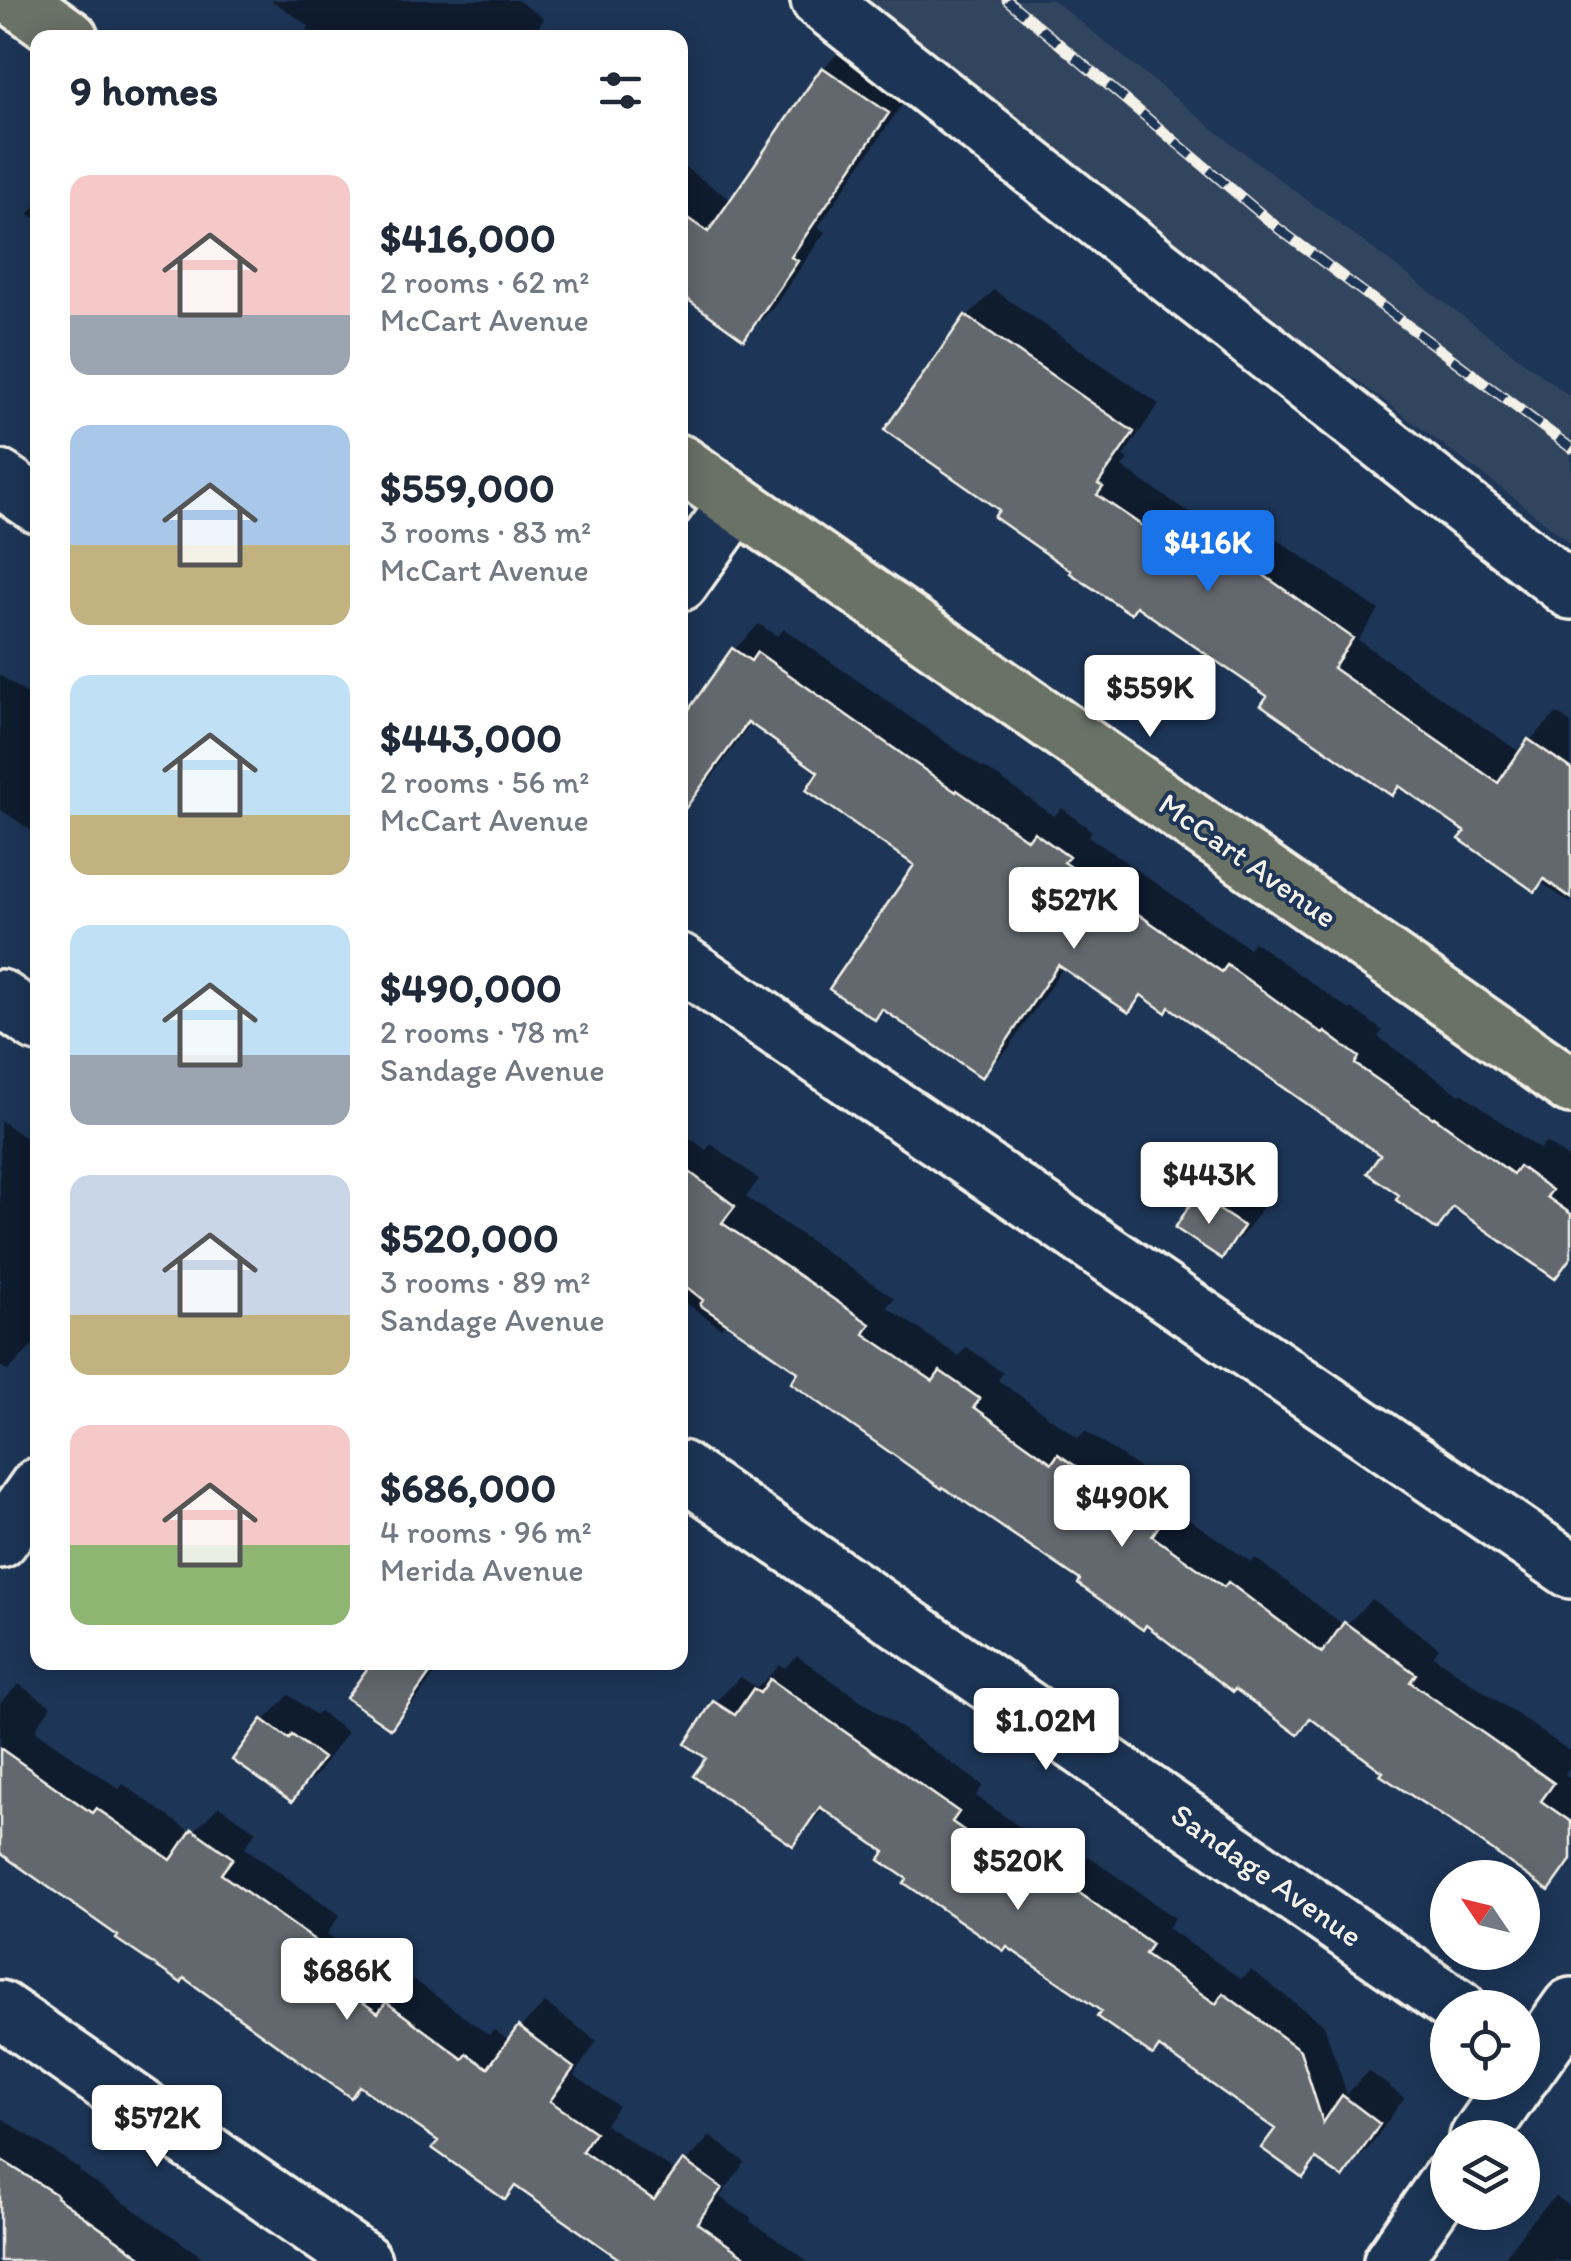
<!DOCTYPE html>
<meta charset="utf-8">
<style>
body{margin:0;font-family:Itim,sans-serif;background:#f6f6f7;color:#1f2937;height:100vh;display:flex;flex-direction:column;font-size:38px;white-space:nowrap}
*{box-sizing:border-box;margin:0}
p{font-size:32px;color:#747a83}
.icon{flex:none;width:55px;height:55px;fill:none;stroke:currentColor;stroke-width:2;stroke-linecap:round;stroke-linejoin:round}
.map{position:relative;flex:1;overflow:hidden}
.drawer{position:absolute;left:30px;top:30px;width:658px;height:1640px;display:flex;flex-direction:column;background:#fff;border-radius:20px;box-shadow:0 5px 25px #0003}
.drawer>*{flex:none}
.needle{width:65px;rotate:305deg}
.fabs{position:absolute;left:1430px;top:1860px;display:grid;gap:20px}
.fabs a{display:grid;place-items:center;width:110px;height:110px;border-radius:50%;background:#fff;box-shadow:0 5px 25px #0003;font-size:50px}
.price{position:absolute;translate:-50% -85px;padding:0 22px;border-radius:10px;background:#fff;color:#222;font-size:32px;line-height:65px;filter:drop-shadow(0 2px 5px #0008)}
.price::after{content:'';position:absolute;left:50%;top:60px;width:30px;height:22px;margin-left:-15px;background:inherit;clip-path:polygon(0 0,100% 0,50% 100%)}
.price.on{background:#1a73e8;color:#fff}
ul{padding:0;list-style:none}
li{display:flex;align-items:center;gap:30px;height:250px;padding:0 40px}
li span{display:grid;place-items:center;flex:none;width:280px;height:200px;border-radius:20px;color:#555}
li>.icon{margin-inline-start:auto}
span .icon{width:120px;height:120px;fill:#fffc;stroke-width:1}
li b{font-size:42px}
h2{display:flex;justify-content:space-between;align-items:center;height:120px;padding:0 40px;font-size:42px}
.map>svg:first-child{display:block}
.built{fill:#32445e}
.shadow{fill:#0007}
.building{fill:#64676e;stroke:#f4f1e8;stroke-width:2.5}
.lines{fill:none;stroke-linecap:round;stroke-linejoin:round}
.minor-casing{stroke:#f4f1e8;stroke-width:62}
.major-casing{stroke:#f4f1e8;stroke-width:62}
.minor{stroke:#1d3557;stroke-width:55}
.major{stroke:#6b7165;stroke-width:55}
.rail-casing{stroke:#f4f1e8;stroke-width:11}
.rail{stroke:#1d3557;stroke-width:8;stroke-dasharray:22;stroke-linecap:butt}
.labels{text-anchor:middle;stroke-width:8;stroke-linejoin:round;paint-order:stroke}
.street-label{font-size:32px;fill:#f4f1e8;stroke:#1d3557}
</style>
<div class="map">
<svg width="1571" height="2261" viewBox="0 0 1571 2261">
<rect width="100%" height="100%" fill="#1d3557"/>
<filter id="ink" filterUnits="userSpaceOnUse"><feTurbulence type="fractalNoise" baseFrequency=".01" numOctaves="2"/><feDisplacementMap in="SourceGraphic" scale="20" xChannelSelector="R" yChannelSelector="G"/><feConvolveMatrix kernelMatrix="1 2 1 2 8 2 1 2 1" color-interpolation-filters="sRGB"/></filter>
<g filter="url(#ink)">
<!-- built -->
<path class="built" d="M860,0H1053L1235,146L1571,397V544L1513,497L1037,142Z"/>
<!-- shadow -->
<path class="shadow" d="M271,0H517L544,18L532,38H318L307,29L309,26Z
M852,40L916,84L818,227L825,232L773,308L744,336L680,284V164L733,201L823,68Z
M38,202V220L29,214Z
M994,290L1159,404L1123,456L1128,459L1122,467L1237,545L1257,525L1379,610L1358,640L1521,753L1530,740L1557,713L1571,723V903L1002,510L967,317Z
M759,624L777,636L784,629L983,768L984,767L1054,816L1062,808L1092,831L1088,836L1249,948L1254,942L1350,1010L1352,1008L1383,1031L1378,1037L1460,1095L1462,1093L1539,1149L1546,1142L1571,1160V1260L1555,1276L1456,1207L1436,1226L1403,1195L1383,1155L1170,1005L1144,994L1129,1010L1064,966L1008,1049L982,1074L883,1008L917,865L822,771L752,722L710,780L685,805L680,802V725L734,650Z
M0,675L38,702V847L30,842L36,834L0,809Z
M0,1120L38,1147V1340L8,1371L0,1366Z
M689,1137L706,1150L711,1144L759,1179L746,1197L894,1298L887,1307L958,1356L967,1347L1003,1373L998,1380L1078,1438L1085,1431L1184,1498L1176,1510L1251,1562L1255,1558L1345,1626L1372,1599L1439,1648L1433,1656L1571,1752V1765L1565,1774L1571,1779V1865L1549,1888L1312,1717L1297,1732L802,1371L728,1321L721,1328L680,1299V1145Z
M1224,1171L1268,1199L1247,1230L1222,1256L1178,1227L1198,1196Z
M797,1656L983,1785L976,1796L1077,1867L1088,1856L1175,1918L1168,1928L1241,1979L1251,1970L1324,2025L1347,2094L1369,2071L1404,2098L1368,2149L1343,2174L1319,2158L1303,2175L1279,2128L1160,2045L1104,2010L910,1879L888,1852L825,1808L793,1843L709,1757L688,1743L715,1702L741,1677L757,1688L780,1665L785,1668Z
M375,1662H443L416,1700L390,1726Z
M19,1684L51,1706L35,1730L119,1789L123,1784L192,1833L219,1806L256,1831L245,1848L340,1915L327,1934L404,1988L413,1979L489,2035L494,2030L510,2041L520,2028L545,2003L597,2041L574,2075L618,2106L605,2124L677,2173L710,2136L745,2162L720,2197L752,2219L750,2221L808,2261H614L618,2255L517,2184L504,2197L441,2140L361,2084L122,1935L0,1849V1703Z
M289,1695L316,1715L320,1712L347,1732L317,1774L292,1799L264,1721Z
M0,2117L80,2169L79,2171L208,2261H0Z
M1556,2196L1571,2207V2261H1502L1530,2222Z"/>
<!-- building -->
<path class="building" d="M822,67L889,113L791,257L798,261L744,340L680,294V213L708,232Z
M965,315L1134,432L1098,484L1103,487L1097,495L1212,573L1228,550L1353,638L1333,668L1498,783L1528,739L1571,769V898L1544,879L1535,892L1459,839L1465,832L1399,786L1392,796L1261,705L1267,696L1136,606L1131,614L1070,573L1071,571L994,517L999,510L884,430Z
M732,648L751,661L757,652L956,792L957,790L1028,840L1034,832L1069,857L1064,862L1115,898L1222,972L1227,965L1323,1034L1325,1032L1359,1057L1355,1064L1433,1118L1434,1117L1513,1174L1519,1166L1552,1190L1547,1197L1571,1214V1257L1555,1279L1453,1207L1437,1230L1396,1200L1399,1195L1367,1173L1380,1155L1169,1007L1166,1013L1141,995L1129,1013L1058,965L982,1078L882,1009L875,1020L829,989L914,865L806,790L818,772L748,722L680,816V722Z
M680,1165L735,1206L722,1223L870,1324L864,1334L933,1381L940,1371L980,1399L974,1407L1052,1463L1058,1454L1160,1524L1152,1536L1224,1587L1228,1582L1322,1653L1344,1622L1416,1674L1410,1682L1554,1783L1541,1801L1571,1822V1860L1549,1891L1458,1826L1380,1775L1383,1772L1310,1718L1298,1735L1235,1689L1233,1692L1146,1625L1143,1630L1078,1584L1080,1580L943,1487L942,1489L791,1383L798,1372L700,1305L703,1300L680,1282Z
M1196,1195L1244,1226L1222,1259L1175,1228Z
M372,1662H438L391,1729L346,1698Z
M770,1679L959,1812L952,1822L1052,1892L1061,1880L1152,1944L1145,1954L1216,2004L1223,1993L1300,2050L1323,2123L1342,2095L1380,2124L1343,2178L1316,2159L1303,2178L1261,2148L1275,2129L1159,2047L1153,2056L1097,2017L1101,2011L1007,1947L1004,1951L904,1883L907,1879L879,1860L885,1852L820,1807L793,1846L693,1776L706,1758L685,1744L713,1701L735,1715L753,1689L760,1693Z
M262,1719L289,1739L292,1735L323,1758L292,1802L232,1760Z
M0,1748L92,1813L96,1808L171,1860L192,1829L233,1858L221,1874L316,1941L303,1960L378,2013L386,2002L463,2059L467,2054L488,2068L518,2026L574,2068L550,2101L595,2132L582,2151L654,2200L683,2160L722,2188L697,2223L751,2261H622L515,2186L505,2200L432,2148L438,2141L359,2086L351,2098L184,1978L181,1983L116,1939L118,1936L0,1853Z
M0,2159L57,2195L56,2197L147,2261H0Z"/>
<g class="lines">
<!-- minor casing -->
<g class="minor-casing">
<path id="minor" d="M819,0L1571,591
M0,479L38,505
M680,583L737,503
M680,962L1571,1570
M0,998L38,1024
M680,1469L1459,2008
M0,1540L38,1486
M0,2009L363,2261
M1522,2075L1571,2006
M1478,2138L1517,2082
M1392,2261L1448,2181"/>
</g>
<!-- major casing -->
<g class="major-casing">
<path id="major" d="M17,0L70,38
M680,463L1571,1086"/>
</g>
<!-- minor -->
<use href="#minor" class="minor"/>
<!-- major -->
<use href="#major" class="major"/>
<!-- rail casing -->
<g class="rail-casing">
<path id="rail" d="M1007,0L1279,229L1571,448"/>
</g>
<!-- rail -->
<use href="#rail" class="rail"/>
</g>
</g>
<g class="labels">
<!-- street labels -->
<g class="street-label">
<text transform="translate(1248 860) rotate(35)" y="11">McCart Avenue</text>
<text transform="translate(1267 1875) rotate(35)" y="11">Sandage Avenue</text>
</g>
</g>
</svg>
<div class="fabs">
<a><svg class="needle" viewBox="-14 -14 28 28"><path d="M0-13l5 13h-10z" fill="#e53935"/><path d="M0 13l5-13h-10z" fill="#747a83"/></svg></a>
<a><svg class="icon" aria-label="locate" viewBox="0 0 24 24"><circle cx="12" cy="12" r="6"/><path d="M12 2v4M12 18v4M2 12h4M18 12h4"/></svg></a>
<a><svg class="icon" aria-label="layers" viewBox="0 0 24 24"><path d="M12 4l9 5-9 5-9-5zM3 14l9 5 9-5"/></svg></a>
</div>
<b class="price on" style="left:1208px;top:595px">$416K</b>
<b class="price" style="left:1150px;top:740px">$559K</b>
<b class="price" style="left:1074px;top:952px">$527K</b>
<b class="price" style="left:1209px;top:1227px">$443K</b>
<b class="price" style="left:1122px;top:1550px">$490K</b>
<b class="price" style="left:1046px;top:1773px">$1.02M</b>
<b class="price" style="left:1018px;top:1913px">$520K</b>
<b class="price" style="left:347px;top:2023px">$686K</b>
<b class="price" style="left:157px;top:2170px">$572K</b>
<section class="drawer">
<h2>9 homes<svg class="icon" aria-label="filters" viewBox="0 0 24 24"><path d="M4 7h16M4 17h16"/><circle cx="9" cy="7" r="2"/><circle cx="15" cy="17" r="2"/></svg></h2>
<ul>
<li><span style="background:linear-gradient(#f6c9c9 70%,#9aa5b1 0)"><svg class="icon" aria-label="home" viewBox="0 0 24 24"><path d="M3 11l9-7 9 7M6 9v11h12V9"/></svg></span><div><b>$416,000</b><p>2 rooms · 62 m²</p><p>McCart Avenue</p></div></li>
<li><span style="background:linear-gradient(#a9c7e8 60%,#c2b280 0)"><svg class="icon" aria-label="home" viewBox="0 0 24 24"><path d="M3 11l9-7 9 7M6 9v11h12V9"/></svg></span><div><b>$559,000</b><p>3 rooms · 83 m²</p><p>McCart Avenue</p></div></li>
<li><span style="background:linear-gradient(#bfe0f5 70%,#c2b280 0)"><svg class="icon" aria-label="home" viewBox="0 0 24 24"><path d="M3 11l9-7 9 7M6 9v11h12V9"/></svg></span><div><b>$443,000</b><p>2 rooms · 56 m²</p><p>McCart Avenue</p></div></li>
<li><span style="background:linear-gradient(#bfe0f5 65%,#9aa5b1 0)"><svg class="icon" aria-label="home" viewBox="0 0 24 24"><path d="M3 11l9-7 9 7M6 9v11h12V9"/></svg></span><div><b>$490,000</b><p>2 rooms · 78 m²</p><p>Sandage Avenue</p></div></li>
<li><span style="background:linear-gradient(#c9d6e8 70%,#c2b280 0)"><svg class="icon" aria-label="home" viewBox="0 0 24 24"><path d="M3 11l9-7 9 7M6 9v11h12V9"/></svg></span><div><b>$520,000</b><p>3 rooms · 89 m²</p><p>Sandage Avenue</p></div></li>
<li><span style="background:linear-gradient(#f6c9c9 60%,#8fb573 0)"><svg class="icon" aria-label="home" viewBox="0 0 24 24"><path d="M3 11l9-7 9 7M6 9v11h12V9"/></svg></span><div><b>$686,000</b><p>4 rooms · 96 m²</p><p>Merida Avenue</p></div></li>
</ul>
</section>
</div>
